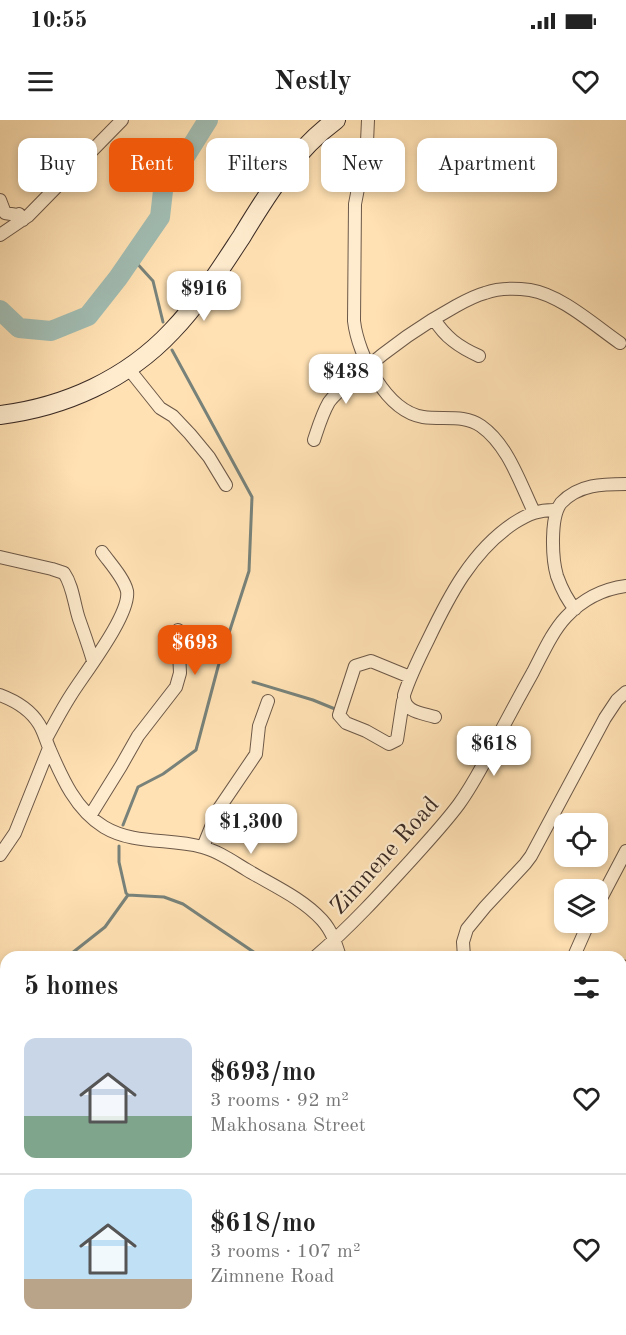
<!DOCTYPE html>
<meta charset="utf-8">
<style>
body{margin:0;font-family:"Old Standard TT",serif;background:#f6f6f6;color:#222;height:100vh;display:flex;flex-direction:column;font-size:22px;white-space:nowrap}
*{box-sizing:border-box;margin:0}
p{font-size:20px;color:#767676}
.icon{flex:none;width:33px;height:33px;fill:none;stroke:currentColor;stroke-width:2;stroke-linecap:round;stroke-linejoin:round}
.map{position:relative;flex:1;overflow:hidden}
.sheet{position:absolute;left:0px;top:831px;width:627px;height:384px;display:flex;flex-direction:column;background:#fff;border-radius:18px 18px 0 0;box-shadow:0 3px 9px #0003}
.sheet>*{flex:none}
.guide{position:absolute;left:18px;top:18px;width:591px;height:54px;display:flex;gap:12px}
.fabs{position:absolute;left:554px;top:693px;display:grid;gap:12px}
.fabs a{display:grid;place-items:center;width:54px;height:54px;border-radius:12px;background:#fff;box-shadow:0 3px 9px #0003;font-size:30px}
.price{position:absolute;translate:-50% -51px;padding:0 14px;border-radius:12px;background:#fff;color:#222;font-size:20px;line-height:39px;filter:drop-shadow(0 2px 3px #0008)}
.price::after{content:'';position:absolute;left:50%;top:36px;width:18px;height:14px;margin-left:-9px;background:inherit;clip-path:polygon(0 0,100% 0,50% 100%)}
.price.selected{background:#ea580c;color:#fff}
ul{padding:0;list-style:none}
li{display:flex;align-items:center;gap:18px;height:150px;padding:0 24px}
li+li{border-top:2px solid #e0e0e0}
li span{display:grid;place-items:center;flex:none;width:168px;height:120px;border-radius:12px;color:#555}
li>.icon{margin-inline-start:auto}
span .icon{width:72px;height:72px;fill:#fffc;stroke-width:1}
li b{font-size:26px}
h2{display:flex;justify-content:space-between;align-items:center;height:72px;padding:0 24px;font-size:26px}
.pill{padding:0 21px;border-radius:12px;background:#fff;box-shadow:0 3px 9px #0003;font-size:21px;line-height:54px}
.pill.selected{background:#ea580c;color:#fff}
.status{display:flex;justify-content:space-between;align-items:center;height:42px;padding:0 30px;background:#fff;direction:ltr}
.status svg{height:16px;fill:currentColor}
header{display:flex;justify-content:space-between;align-items:center;height:78px;padding:0 24px;background:#fff;font-size:27px;font-weight:800}
.map>svg:first-child{display:block}
.lines{fill:none;stroke-linecap:round;stroke-linejoin:round}
.stream{stroke:#78827a;stroke-width:3}
.river{stroke:#a1bcb2;stroke-width:20}
.street-casing{stroke:#6c5848;stroke-width:14}
.secondary-casing{stroke:#3b2b25;stroke-width:20}
.street{stroke:#ffecce;stroke-width:12}
.secondary{stroke:#ffecce;stroke-width:18}
.labels{text-anchor:middle;stroke-width:4.5;stroke-linejoin:round;paint-order:stroke}
.street-label{font-size:24px;fill:#3b2b25;stroke:#ffecce}
</style>
<div class="status"><b>10:55</b><svg viewBox="0 0 49 12"><path d="M0 12V9h3v3zM5 12V6h3v6zM10 12V3h3v9zM15 12V0h3v12zM26 1h20v11H26zM47 4h2v5h-2z"/></svg></div>
<header><svg class="icon" aria-label="menu" viewBox="0 0 24 24"><path d="M4 6h16M4 12h16M4 18h16"/></svg>Nestly<svg class="icon" aria-label="heart" viewBox="0 0 24 24"><path d="M12 20l-8-8c-3-5 5-10 8-4 3-6 11-1 8 4z"/></svg></header>
<div class="map">
<svg width="626" height="1215" viewBox="0 0 626 1215">
<rect width="100%" height="100%" fill="#ffe1b3"/>
<filter id="stains"><feTurbulence type="fractalNoise" baseFrequency=".00333" numOctaves="4"/><feColorMatrix values="0 0 0 0 .2 0 0 0 0 .09 0 0 0 0 .02 0 0 0 .5 -.17"/></filter>
<radialGradient id="worn" r=".72"><stop offset=".6" stop-color="#630" stop-opacity="0"/><stop offset="1" stop-color="#630" stop-opacity=".3"/></radialGradient>
<g class="lines">
<!-- stream -->
<path class="stream" d="M132,138L153,161L163,202
M253,562L313,580L335,589
M123,705L138,667L163,654L196,630L218,547L249,451L252,377L172,230
M119,726V742L126,773L128,775L164,777L183,784L261,837
M67,837L105,807L128,775
M0,919L6,912
M499,1209L502,1215"/>
<!-- river -->
<path class="river" d="M0,190L19,208L51,211L88,196L118,158L160,97L164,62L183,40L208,0"/>
<!-- street casing -->
<g class="street-casing">
<path id="street" d="M368,0L367,22L355,84L354,201C358,235 386,291 423,297C443,300 464,294 481,306C508,325 520,363 534,392
M0,80L5,93L17,95L19,94L23,100
M0,115L28,96L122,0
M434,199C445,217 459,227 479,236
M128,248L160,288L173,296L190,314L209,337L226,365
M314,320C318,308 322,294 329,282C337,271 349,263 359,254C389,228 421,205 456,186C465,181 474,176 485,173C499,168 515,168 530,170C561,175 594,205 620,223
M0,437L52,449L64,453C73,466 74,484 79,499C84,513 89,527 93,541
M575,489C567,480 561,467 557,456C552,439 550,397 561,383C579,364 603,364 626,364
M0,575C16,581 30,589 39,604C44,612 46,621 50,630C62,658 76,690 104,707C134,725 170,718 202,727C218,731 232,741 247,750C272,765 302,778 322,800C332,811 336,824 340,837
M403,581L397,620L389,624L366,611L346,603L339,595L355,546L371,541L410,557
M435,597C422,593 403,592 404,575C410,556 419,538 428,520C449,476 472,431 514,403C528,394 540,389 557,390
M46,619C54,604 62,589 71,575C84,554 131,494 127,471C124,458 109,442 102,432
M90,696L121,646L138,616L176,567L180,553L178,510
M203,727L218,690L256,634L259,606L268,581
M0,735L15,713L49,628
M597,786L626,731
M574,836L589,802
M315,837C350,807 381,773 412,739C428,721 445,703 459,684C472,666 482,647 492,628C505,603 519,577 533,552C543,533 552,512 566,497C582,480 603,469 626,466
M464,837L463,822L467,809L485,787L525,744L531,736L605,598L617,580L626,572
M621,846L626,847
M0,996L6,999
M621,1087H626
M0,1152L6,1131
M317,1209L339,1215
M435,1209L438,1215
M556,1209L559,1215
M93,1215L94,1209
M238,1215L267,1209
M603,1215L606,1209"/>
</g>
<!-- secondary casing -->
<g class="secondary-casing">
<path id="secondary" d="M0,295C65,287 127,259 172,211C199,183 221,148 242,116C268,73 295,30 336,0"/>
</g>
<!-- street -->
<use href="#street" class="street"/>
<!-- secondary -->
<use href="#secondary" class="secondary"/>
</g>
<g class="labels">
<!-- street labels -->
<g class="street-label">
<text transform="translate(384 735) rotate(-48)" y="8">Zimnene Road</text>
</g>
</g>
<rect width="100%" height="100%" filter="url(#stains)"/>
<rect width="100%" height="100%" fill="url(#worn)"/>
</svg>
<div class="fabs">
<a><svg class="icon" aria-label="locate" viewBox="0 0 24 24"><circle cx="12" cy="12" r="6"/><path d="M12 2v4M12 18v4M2 12h4M18 12h4"/></svg></a>
<a><svg class="icon" aria-label="layers" viewBox="0 0 24 24"><path d="M12 4l9 5-9 5-9-5zM3 14l9 5 9-5"/></svg></a>
</div>
<b class="price" style="left:204px;top:202px">$916</b>
<b class="price" style="left:346px;top:285px">$438</b>
<b class="price selected" style="left:195px;top:556px">$693</b>
<b class="price" style="left:494px;top:657px">$618</b>
<b class="price" style="left:251px;top:735px">$1,300</b>
<div class="guide">
<a class="pill">Buy</a>
<a class="pill selected">Rent</a>
<a class="pill">Filters</a>
<a class="pill">New</a>
<a class="pill">Apartment</a>
</div>
<section class="sheet">
<h2>5 homes<svg class="icon" aria-label="filters" viewBox="0 0 24 24"><path d="M4 7h16M4 17h16"/><circle cx="9" cy="7" r="2"/><circle cx="15" cy="17" r="2"/></svg></h2>
<ul>
<li><span style="background:linear-gradient(#c9d6e8 65%,#7fa58c 0)"><svg class="icon" aria-label="home" viewBox="0 0 24 24"><path d="M3 11l9-7 9 7M6 9v11h12V9"/></svg></span><div><b>$693/mo</b><p>3 rooms · 92 m²</p><p>Makhosana Street</p></div><svg class="icon" aria-label="heart" viewBox="0 0 24 24"><path d="M12 20l-8-8c-3-5 5-10 8-4 3-6 11-1 8 4z"/></svg></li>
<li><span style="background:linear-gradient(#bfe0f5 75%,#b9a48a 0)"><svg class="icon" aria-label="home" viewBox="0 0 24 24"><path d="M3 11l9-7 9 7M6 9v11h12V9"/></svg></span><div><b>$618/mo</b><p>3 rooms · 107 m²</p><p>Zimnene Road</p></div><svg class="icon" aria-label="heart" viewBox="0 0 24 24"><path d="M12 20l-8-8c-3-5 5-10 8-4 3-6 11-1 8 4z"/></svg></li>
</ul>
</section>
</div>
